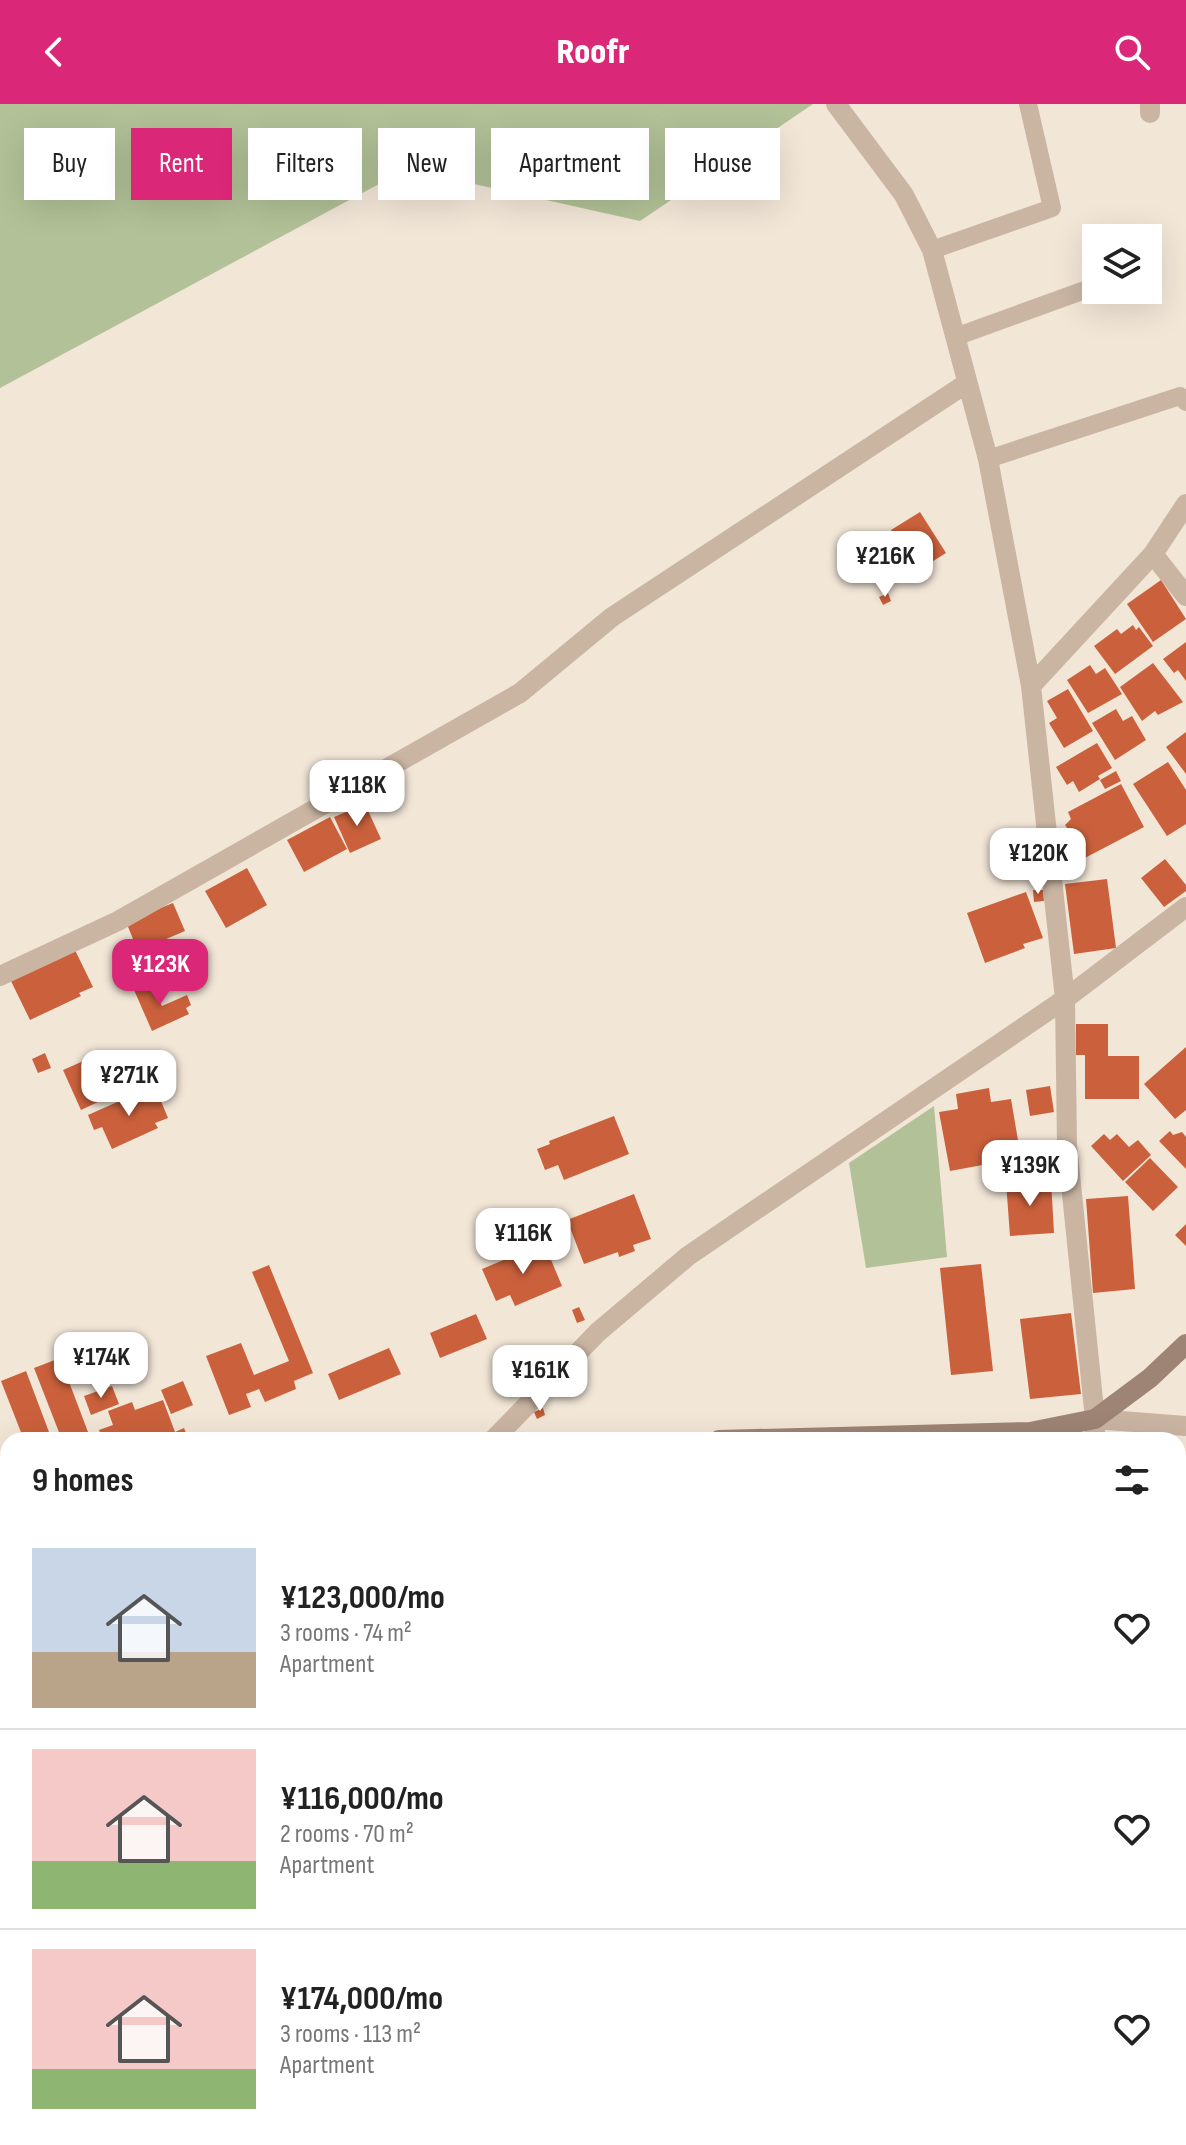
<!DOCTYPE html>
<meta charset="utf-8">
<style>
body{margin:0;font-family:"Sofia Sans Condensed",sans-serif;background:#f6f6f6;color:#222;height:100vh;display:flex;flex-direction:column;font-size:30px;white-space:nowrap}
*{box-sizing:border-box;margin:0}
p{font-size:26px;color:#767676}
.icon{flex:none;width:44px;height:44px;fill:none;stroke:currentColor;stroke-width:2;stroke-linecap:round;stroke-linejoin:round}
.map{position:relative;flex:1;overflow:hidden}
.drawer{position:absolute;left:0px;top:1328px;width:1186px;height:714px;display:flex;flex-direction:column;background:#fff;border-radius:24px 24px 0 0;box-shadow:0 8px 32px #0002}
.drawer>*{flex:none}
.guide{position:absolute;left:24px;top:24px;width:1138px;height:72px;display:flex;gap:16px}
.controls{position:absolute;left:1082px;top:120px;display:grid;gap:16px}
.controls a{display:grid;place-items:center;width:80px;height:80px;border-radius:0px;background:#fff;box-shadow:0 8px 32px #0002;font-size:40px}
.price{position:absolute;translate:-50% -68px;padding:0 18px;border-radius:16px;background:#fff;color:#222;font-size:26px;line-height:52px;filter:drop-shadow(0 2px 4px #0008)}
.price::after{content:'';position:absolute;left:50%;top:48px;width:24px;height:18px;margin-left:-12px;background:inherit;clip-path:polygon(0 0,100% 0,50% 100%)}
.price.current{background:#db2777;color:#fff}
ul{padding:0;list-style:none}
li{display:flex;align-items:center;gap:24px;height:200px;padding:0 32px}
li+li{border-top:2px solid #e0e0e0}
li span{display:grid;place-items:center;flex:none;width:224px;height:160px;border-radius:0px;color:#555}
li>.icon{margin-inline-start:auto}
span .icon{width:96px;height:96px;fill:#fffc;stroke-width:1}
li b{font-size:34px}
h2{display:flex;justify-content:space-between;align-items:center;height:96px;padding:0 32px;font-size:34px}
.chip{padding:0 28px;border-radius:0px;background:#fff;box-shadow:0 8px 32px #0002;font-size:28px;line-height:72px}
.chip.current{background:#db2777;color:#fff}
header{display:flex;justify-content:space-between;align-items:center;height:104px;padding:0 32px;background:#db2777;color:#fff;font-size:36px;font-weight:800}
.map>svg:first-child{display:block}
.green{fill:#b2c197}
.building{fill:#cb613c}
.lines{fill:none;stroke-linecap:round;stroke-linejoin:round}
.lane{stroke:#cab5a3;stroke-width:18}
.street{stroke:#cab5a3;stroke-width:20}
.secondary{stroke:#9e8474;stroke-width:20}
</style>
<header><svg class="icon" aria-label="back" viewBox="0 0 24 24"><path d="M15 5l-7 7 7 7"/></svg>Roofr<svg class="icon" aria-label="search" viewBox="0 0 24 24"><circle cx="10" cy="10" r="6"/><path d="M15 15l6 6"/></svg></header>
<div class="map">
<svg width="1186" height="2041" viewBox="0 0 1186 2041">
<rect width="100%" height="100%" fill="#f2e6d7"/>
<!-- green -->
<path class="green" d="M0,0H813L640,117L407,65L0,284Z
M934,1002L947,1153L866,1164L849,1059Z
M8,1873V2034H269L259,2041H0V1877Z
M339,2034H465L458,2041H345Z
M1051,2034H1176L1178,2041H1020Z"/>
<!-- building -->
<path class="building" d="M920,408L946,449L906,474L885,441L896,434L891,426Z
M1161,476L1186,515L1153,538L1127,500Z
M888,489L891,497L883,501L879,493Z
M1133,521L1136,526L1139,523L1153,542L1115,570L1094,542L1117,525L1121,530Z
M1186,538V577L1178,566L1174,569L1163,555Z
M1153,559L1183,598L1158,611L1155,607L1142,617L1120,583Z
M1090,561L1096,570L1105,564L1122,590L1088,609L1067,576Z
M1068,585L1093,627L1064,644L1049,619L1057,614L1047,597Z
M1116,605L1123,617L1132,612L1146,636L1115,656L1092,619Z
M1186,628V670L1166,643Z
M1097,639L1112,664L1098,672L1100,675L1079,688L1073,677L1067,681L1056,663Z
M1168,658L1186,686V720L1167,732L1133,680Z
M1116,667L1121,677L1105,685L1100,676Z
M1121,680L1144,723L1081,756L1067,730L1070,728L1065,721L1071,715L1068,708Z
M365,700L381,735L350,749L334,713Z
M330,713L347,745L304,768L287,736Z
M1165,755L1186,781V787L1164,803L1141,774Z
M247,764L267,801L226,824L205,787Z
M1107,775L1116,844L1074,850L1065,780Z
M1033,786H1043L1044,797L1034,798Z
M1026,788L1043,834L1023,840L1025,844L985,859L967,809Z
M173,799L185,827L138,847L126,818Z
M74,844L93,883L79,889L81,892L30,916L10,875Z
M151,878L162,902L187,891L191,901L186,904L189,910L152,927L134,886Z
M1076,920H1108V952H1139V995H1085V951H1076Z
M1186,943V1006L1175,1015L1144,980Z
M45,949L51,964L38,969L32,955Z
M97,951L115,990L81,1006L63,966Z
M1050,982L1054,1008L1030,1012L1026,986Z
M989,984L991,998L1011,995L1021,1054L950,1067L939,1008L958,1005L956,990Z
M142,987L147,995L158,990L168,1014L155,1019L158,1024L112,1045L102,1023L94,1026L88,1011Z
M614,1012L629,1050L564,1076L558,1061L545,1066L537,1045L550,1040L549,1037Z
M1170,1027L1173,1031L1182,1028L1186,1033V1065L1159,1037Z
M1104,1030L1110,1036L1117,1030L1129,1043L1138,1036L1151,1051L1123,1077L1091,1042Z
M1150,1054L1178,1083L1153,1107L1125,1078Z
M1051,1076L1054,1129L1010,1132L1006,1078Z
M634,1090L651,1135L633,1141L635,1147L619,1153L618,1148L584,1160L567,1116Z
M1128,1092L1135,1185L1093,1189L1086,1095Z
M1186,1120V1142L1175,1131Z
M544,1139L562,1182L515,1202L510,1191L496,1197L482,1165Z
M981,1160L993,1267L951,1271L940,1164Z
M269,1161L313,1269L294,1277L296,1285L265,1298L259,1285L246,1290L251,1303L229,1311L206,1252L241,1239L254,1271L289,1257L252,1168Z
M579,1203L585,1216L577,1219L572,1206Z
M1071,1209L1081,1290L1030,1295L1020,1215Z
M476,1210L487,1235L440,1254L430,1229Z
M389,1244L401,1270L339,1296L328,1270Z
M60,1254L91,1336H62L34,1264Z
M26,1267L52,1336H24L1,1277Z
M183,1277L193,1301L171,1310L161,1286Z
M112,1282L119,1300L91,1311L84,1292Z
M163,1296L175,1328L184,1324L189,1336H103L99,1326L113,1321L108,1307L132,1298L135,1306Z
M543,1304L545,1311L537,1315L534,1308Z
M0,1349L8,1370V1427L3,1429L0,1421Z
M8,1428V1464L0,1444V1432Z
M1178,1539H1186V1604H1178Z
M1179,1674H1186V1707H1178Z
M8,1675V1729L1,1732L0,1678Z
M8,1804V1850L0,1853V1808Z
M719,2034H723L726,2041H701Z"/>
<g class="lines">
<!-- lane -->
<path class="lane" d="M932,146L1052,104L1028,0
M955,233L1096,182
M988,355L1180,292L1186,298"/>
<!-- street -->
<path class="street" d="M836,0L904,91L932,146L988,355L1031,582L1065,895L1067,1041L1095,1315V1336
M1150,0V9
M1153,450L1186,492
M1031,582L1153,450L1186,400
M0,872L118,817L520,589L612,513L967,279
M1095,1315L1186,1322
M493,1336L598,1228L688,1152L1065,895L1186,803
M1178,1972L1186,2010
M631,2041L638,2034"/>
<!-- secondary -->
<path class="secondary" d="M719,1336L1030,1328L1095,1315L1150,1274L1186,1240
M0,1591L8,1587"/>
</g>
</svg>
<div class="controls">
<a><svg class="icon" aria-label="layers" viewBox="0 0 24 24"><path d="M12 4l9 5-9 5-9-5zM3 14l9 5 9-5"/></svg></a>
</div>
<b class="price" style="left:885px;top:495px">¥216K</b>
<b class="price" style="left:357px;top:724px">¥118K</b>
<b class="price" style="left:1038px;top:792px">¥120K</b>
<b class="price current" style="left:160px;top:903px">¥123K</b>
<b class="price" style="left:129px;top:1014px">¥271K</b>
<b class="price" style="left:1030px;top:1104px">¥139K</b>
<b class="price" style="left:523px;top:1172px">¥116K</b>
<b class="price" style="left:101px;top:1296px">¥174K</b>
<b class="price" style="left:540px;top:1309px">¥161K</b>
<div class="guide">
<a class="chip">Buy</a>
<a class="chip current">Rent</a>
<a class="chip">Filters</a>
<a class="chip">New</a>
<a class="chip">Apartment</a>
<a class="chip">House</a>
</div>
<section class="drawer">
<h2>9 homes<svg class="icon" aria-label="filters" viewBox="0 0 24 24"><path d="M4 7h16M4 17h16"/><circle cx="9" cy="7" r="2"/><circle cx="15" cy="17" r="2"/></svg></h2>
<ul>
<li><span style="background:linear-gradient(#c9d6e8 65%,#b9a48a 0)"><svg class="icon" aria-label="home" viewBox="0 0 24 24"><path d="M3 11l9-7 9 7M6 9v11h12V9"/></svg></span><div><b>¥123,000/mo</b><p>3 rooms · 74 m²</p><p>Apartment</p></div><svg class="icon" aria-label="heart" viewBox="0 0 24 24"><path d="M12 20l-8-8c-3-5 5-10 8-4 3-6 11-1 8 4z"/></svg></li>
<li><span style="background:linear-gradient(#f6c9c9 70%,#8fb573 0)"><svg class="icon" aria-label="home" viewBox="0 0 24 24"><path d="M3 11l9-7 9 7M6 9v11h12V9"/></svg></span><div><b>¥116,000/mo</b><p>2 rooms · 70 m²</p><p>Apartment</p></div><svg class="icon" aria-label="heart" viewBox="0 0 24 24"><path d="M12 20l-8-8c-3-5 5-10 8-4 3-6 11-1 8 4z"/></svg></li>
<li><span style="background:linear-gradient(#f6c9c9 75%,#8fb573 0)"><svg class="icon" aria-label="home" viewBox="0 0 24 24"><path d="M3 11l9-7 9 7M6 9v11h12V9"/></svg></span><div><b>¥174,000/mo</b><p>3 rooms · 113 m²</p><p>Apartment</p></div><svg class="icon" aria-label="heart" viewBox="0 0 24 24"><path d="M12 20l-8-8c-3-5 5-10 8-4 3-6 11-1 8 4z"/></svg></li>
</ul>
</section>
</div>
